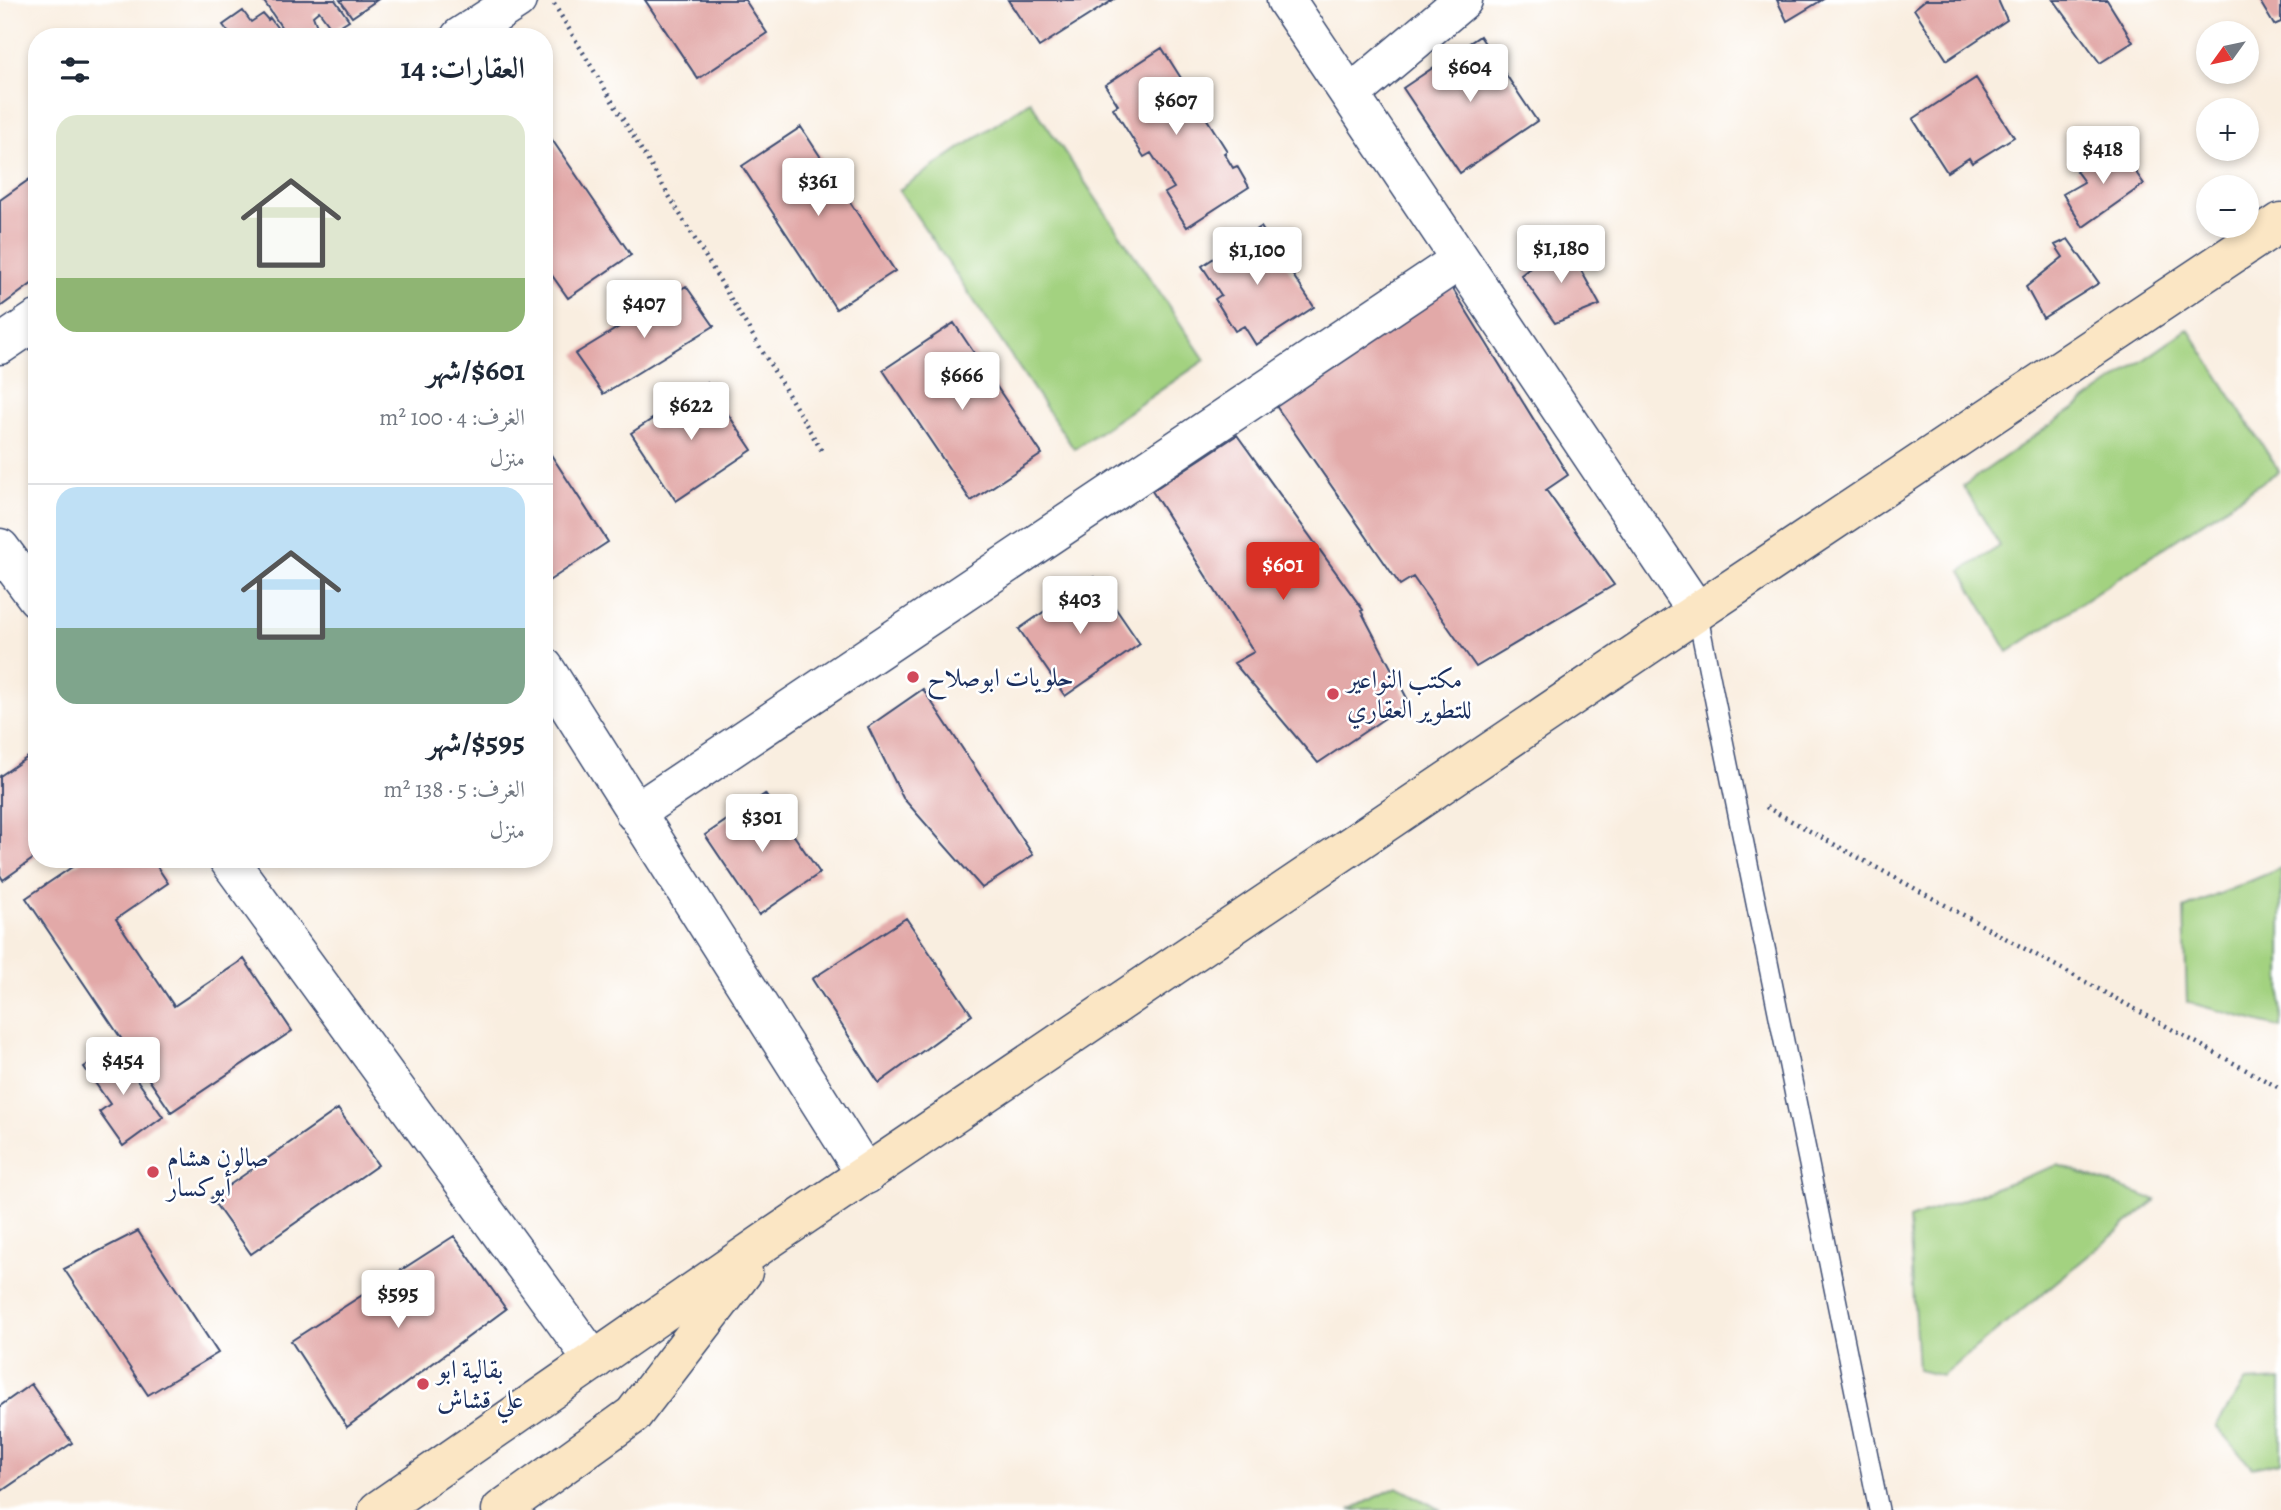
<!DOCTYPE html>
<html lang="ar">
<meta charset="utf-8">
<style>
body{margin:0;font-family:Alegreya,Amiri,serif;background:#f2f2f3;color:#1f2937;direction:rtl;height:100vh;display:flex;flex-direction:column;font-size:26px;white-space:nowrap}
*{box-sizing:border-box;margin:0}
p{font-size:23px;color:#747a83}
.icon{flex:none;width:38px;height:38px;fill:none;stroke:currentColor;stroke-width:2;stroke-linecap:round;stroke-linejoin:round}
.map{position:relative;flex:1;overflow:hidden;direction:ltr}
.details{position:absolute;left:28px;top:28px;width:525px;height:840px;display:flex;flex-direction:column;background:#fff;border-radius:28px;box-shadow:0 4px 10px #0003;direction:rtl}
.details>*{flex:none}
.needle{width:46px;rotate:237deg}
.fabs{position:absolute;left:2196px;top:21px;display:grid;gap:14px}
.fabs a{display:grid;place-items:center;width:63px;height:63px;border-radius:50%;background:#fff;box-shadow:0 4px 10px #0003;font-size:35px}
.price{position:absolute;translate:-50% -60px;padding:0 16px;border-radius:7px;background:#fff;color:#222;font-size:23px;line-height:46px;filter:drop-shadow(0 2px 4px #0008)}
.price::after{content:'';position:absolute;left:50%;top:42px;width:21px;height:16px;margin-left:-10px;background:inherit;clip-path:polygon(0 0,100% 0,50% 100%)}
.price.selected{background:#d93025;color:#fff}
ul{padding:0;list-style:none}
li{display:grid;align-content:center;gap:14px;height:371px;padding:0 28px}
li+li{border-top:2px solid #e0e1e3}
li span{display:grid;place-items:center;height:217px;border-radius:21px;color:#555}
li>.icon{margin-inline-start:auto}
span .icon{width:126px;height:126px;fill:#fffc;stroke-width:1}
li b{font-size:30px}
h2{display:flex;justify-content:space-between;align-items:center;height:84px;padding:0 28px;font-size:30px}
.map>svg:first-child{display:block}
.green{fill:#a3d280;stroke:#5f806f;stroke-width:2}
.building{fill:#e2a9a8}
.lines{fill:none;stroke-linecap:round;stroke-linejoin:round}
.lane-casing{stroke:#3c4c72;stroke-width:22}
.street-casing{stroke:#3c4c72;stroke-width:41}
.secondary-casing{stroke:#3c4c72;stroke-width:41}
.path{stroke:#3c4c72;stroke-width:4.5;stroke-dasharray:2 5;stroke-linecap:butt}
.lane{stroke:#fff;stroke-width:19}
.street{stroke:#fff;stroke-width:38}
.secondary{stroke:#fbe6c4;stroke-width:38}
.poi-dot{fill:#d1495b;stroke:#fff;stroke-width:2.5}
.labels{text-anchor:middle;stroke-width:5;stroke-linejoin:round;paint-order:stroke}
.poi-label{font-size:26px;fill:#1b2f5e;stroke:#fff;text-anchor:start}
</style>
<div class="map">
<svg width="2281" height="1510" viewBox="0 0 2281 1510">
<rect width="100%" height="100%" fill="#fff"/>
<filter id="ink" filterUnits="userSpaceOnUse"><feTurbulence type="fractalNoise" baseFrequency=".0143" numOctaves="2"/><feDisplacementMap in="SourceGraphic" scale="14" xChannelSelector="R" yChannelSelector="G"/><feConvolveMatrix kernelMatrix="1 2 1 2 8 2 1 2 1" color-interpolation-filters="sRGB"/></filter>
<filter id="wash" filterUnits="userSpaceOnUse"><feTurbulence type="fractalNoise" baseFrequency=".00686" numOctaves="4" result="noise"/><feDisplacementMap in="SourceGraphic" scale="28" xChannelSelector="R" yChannelSelector="G"/><feGaussianBlur stdDeviation="1.57" result="paint"/><feColorMatrix in="noise" values="0 0 0 0 0 0 0 0 0 0 0 0 0 0 0 0 0 1.4 0 .05"/><feComposite in="paint" operator="in"/></filter>
<g filter="url(#wash)">
<rect width="100%" height="100%" fill="#f9eee0"/>
<!-- green -->
<path class="green" d="M1030,101L1205,360L1074,449L899,190Z
M2188,329L2279,471L2008,652L1961,571L2000,546L1963,486Z
M2281,868V1028L2187,1002L2184,909Z
M2058,1165L2156,1200L1942,1376L1918,1370L1909,1219Z
M2281,1380V1462L2252,1468L2216,1426L2245,1382Z
M1397,1487L1441,1510H1350Z"/>
<g id="blocks">
<!-- building -->
<path class="building" d="M263,0H335L349,20L333,30L319,11L313,16L321,37H288Z
M340,0H377L352,17Z
M645,0H745L767,33L698,79Z
M1008,0H1113L1039,47Z
M1777,0H1822L1787,21Z
M1925,0H1998L2007,20L1947,60L1914,9Z
M2054,0H2107L2133,42L2100,63Z
M2259,0H2281V22L2274,25Z
M243,11L251,22L263,14L268,20L270,18L284,37H232L223,25Z
M1480,36L1537,121L1460,173L1403,88Z
M1162,48L1227,151L1224,153L1233,168L1237,166L1249,187L1187,227L1165,193L1174,188L1151,153L1144,157L1113,108L1118,105L1105,85Z
M1976,78L2014,137L1972,163L1969,158L1947,172L1913,119Z
M801,127L895,271L836,309L742,166Z
M544,128L631,255L568,298L544,264Z
M2119,148L2144,184L2083,227L2063,194L2084,182L2076,171Z
M37,174V280L0,307V200Z
M1261,227L1314,307L1256,345L1244,326L1235,331L1215,299L1221,295L1202,266Z
M2068,239L2099,283L2043,318L2026,287L2063,257L2055,245Z
M1565,241L1600,305L1555,323L1521,275Z
M686,286L714,326L603,394L575,354Z
M1451,286L1568,475L1546,490L1614,585L1476,667L1413,577L1400,585L1274,403Z
M954,323L1042,454L971,501L883,370Z
M707,383L752,450L676,501L631,433Z
M1237,435L1363,610L1361,611L1409,702L1318,763L1234,663L1254,652L1152,491Z
M544,444L608,542L544,584Z
M1094,577L1140,644L1065,696L1019,629Z
M923,689L1033,855L982,888L903,798L868,727Z
M31,755L37,764V856L3,880L0,875V776Z
M765,794L820,873L759,915L705,835Z
M84,859H152L168,883L116,919L174,1006L244,959L292,1031L171,1112L26,898Z
M906,918L972,1015L879,1083L812,979Z
M114,1047L163,1117L123,1146L99,1112L110,1104L84,1067Z
M338,1109L378,1165L251,1254L211,1198Z
M138,1231L218,1353L148,1395L64,1269Z
M454,1236L506,1309L347,1427L291,1341Z
M31,1384L72,1443L0,1492V1406Z"/>
</g>
</g>
<g filter="url(#ink)">
<use href="#blocks" fill-opacity="0" stroke="#3c4c72" stroke-width="2"/>
<g class="lines">
<!-- lane casing -->
<g class="lane-casing">
<path id="lane" d="M1697,612L1879,1510"/>
</g>
<!-- street casing -->
<g class="street-casing">
<path id="street" d="M1286,0L1697,612
M460,37L517,0
M1350,95L1463,0
M0,345L37,320
M0,548L37,598
M544,667L866,1175
M635,813L1460,260
M228,859L594,1361"/>
</g>
<!-- secondary casing -->
<g class="secondary-casing">
<path id="secondary" d="M378,1510L765,1242L1697,612L2281,222
M501,1510L633,1415L743,1272"/>
</g>
<!-- path -->
<path class="path" d="M554,4L822,451
M1766,807L2281,1089"/>
<!-- lane -->
<use href="#lane" class="lane"/>
<!-- street -->
<use href="#street" class="street"/>
<!-- secondary -->
<use href="#secondary" class="secondary"/>
</g>
</g>
<!-- markers -->
<g class="poi-dot">
<circle cx="913" cy="677" r="7"/>
<circle cx="1333" cy="694" r="7"/>
<circle cx="153" cy="1172" r="7"/>
<circle cx="423" cy="1384" r="7"/>
</g>
<g class="labels">
<!-- poi labels -->
<g class="poi-label">
<text x="927" y="686">حلويات ابوصلاح</text>
<text x="1347" y="688">مكتب النواعير<tspan x="1347" dy="30">للتطوير العقاري</tspan></text>
<text x="167" y="1166">صالون هشام<tspan x="167" dy="30">أبوكسار</tspan></text>
<text x="437" y="1378">بقالية ابو<tspan x="437" dy="30">علي قشاش</tspan></text>
</g>
</g>
</svg>
<div class="fabs">
<a><svg class="needle" viewBox="-14 -14 28 28"><path d="M0-13l5 13h-10z" fill="#e53935"/><path d="M0 13l5-13h-10z" fill="#747a83"/></svg></a>
<a>+</a>
<a>−</a>
</div>
<b class="price" style="left:1470px;top:104px">$604</b>
<b class="price" style="left:1176px;top:137px">$607</b>
<b class="price" style="left:2103px;top:186px">$418</b>
<b class="price" style="left:818px;top:218px">$361</b>
<b class="price" style="left:1561px;top:285px">$1,180</b>
<b class="price" style="left:1257px;top:287px">$1,100</b>
<b class="price" style="left:644px;top:340px">$407</b>
<b class="price" style="left:962px;top:412px">$666</b>
<b class="price" style="left:691px;top:442px">$622</b>
<b class="price selected" style="left:1283px;top:602px">$601</b>
<b class="price" style="left:1080px;top:636px">$403</b>
<b class="price" style="left:762px;top:854px">$301</b>
<b class="price" style="left:123px;top:1097px">$454</b>
<b class="price" style="left:398px;top:1330px">$595</b>
<section class="details">
<h2>العقارات: 14<svg class="icon" aria-label="filters" viewBox="0 0 24 24"><path d="M4 7h16M4 17h16"/><circle cx="9" cy="7" r="2"/><circle cx="15" cy="17" r="2"/></svg></h2>
<ul>
<li><span style="background:linear-gradient(#dfe7d0 75%,#8fb573 0)"><svg class="icon" aria-label="home" viewBox="0 0 24 24"><path d="M3 11l9-7 9 7M6 9v11h12V9"/></svg></span><div><b>$601/شهر</b><p>الغرف: 4 · 100 m²</p><p>منزل</p></div></li>
<li><span style="background:linear-gradient(#bfe0f5 65%,#7fa58c 0)"><svg class="icon" aria-label="home" viewBox="0 0 24 24"><path d="M3 11l9-7 9 7M6 9v11h12V9"/></svg></span><div><b>$595/شهر</b><p>الغرف: 5 · 138 m²</p><p>منزل</p></div></li>
</ul>
</section>
</div>
